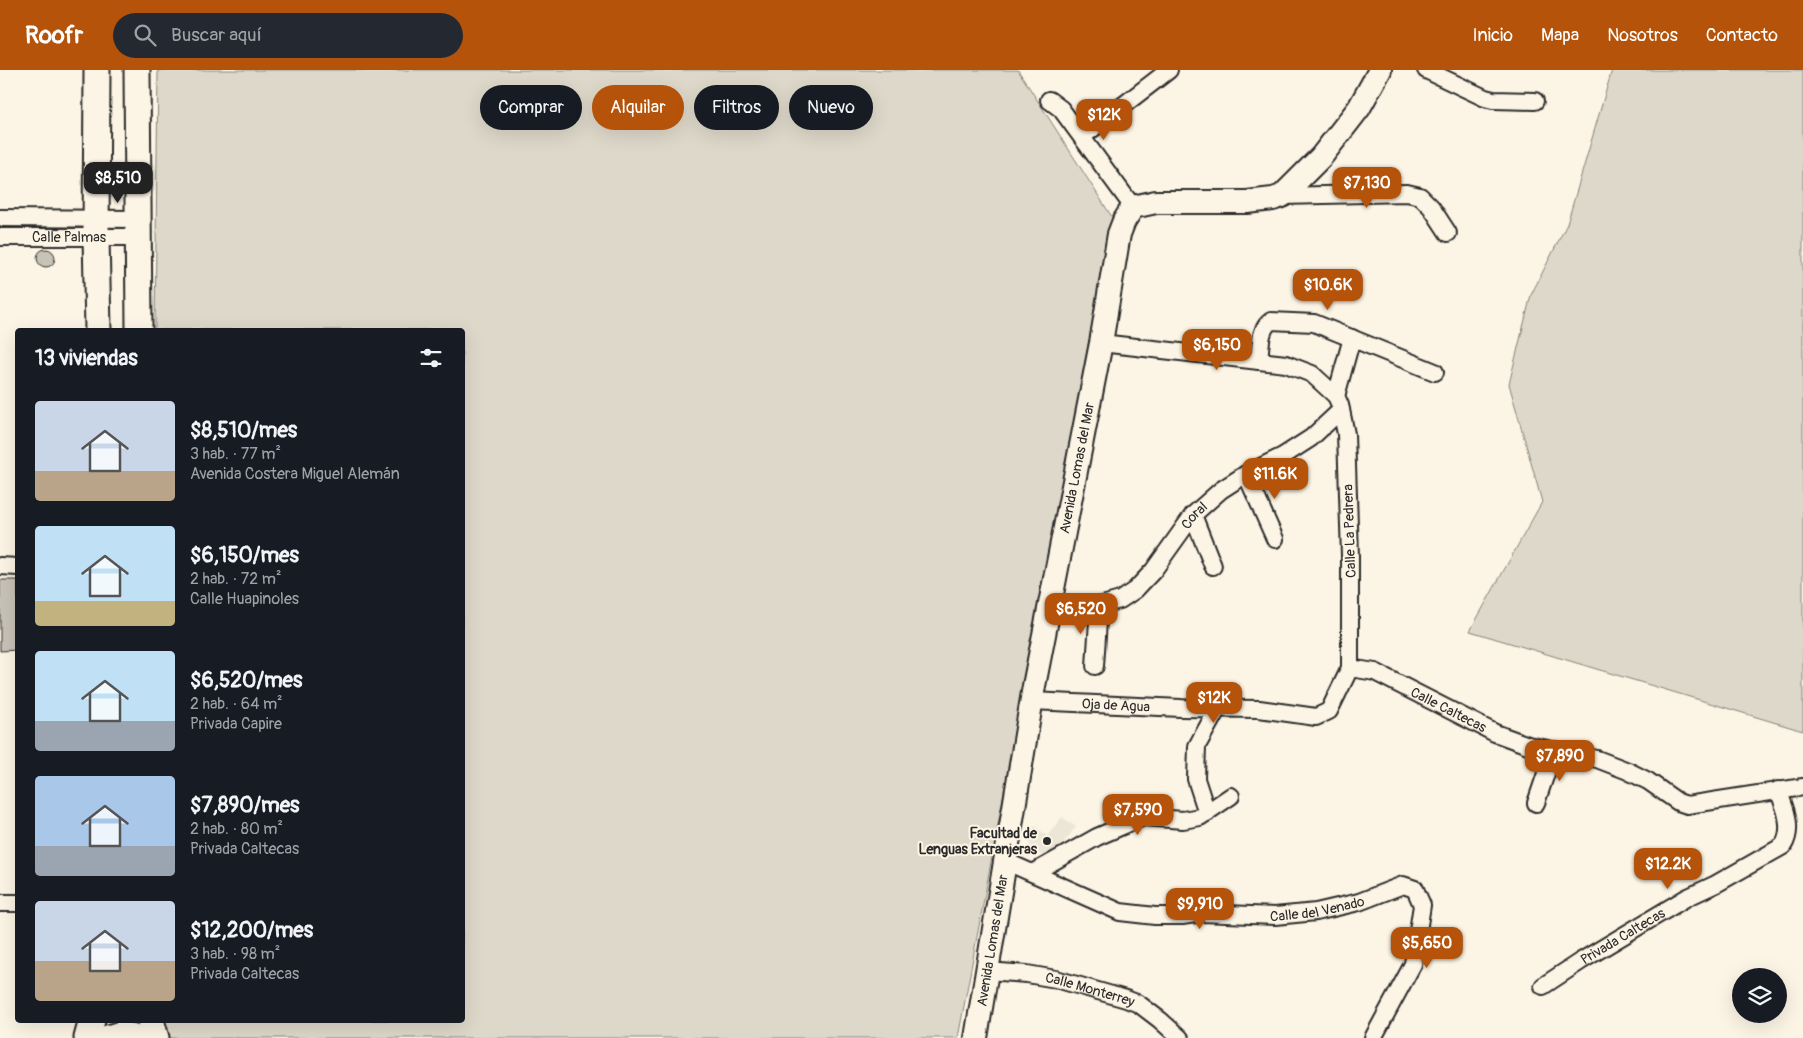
<!DOCTYPE html>
<html lang="es">
<meta charset="utf-8">
<style>
body{margin:0;font-family:Pangolin,sans-serif;background:#242831;color:#f1f3f6;height:100vh;display:flex;flex-direction:column;font-size:19px;white-space:nowrap}
*{box-sizing:border-box;margin:0}
p{font-size:16px;color:#9ea1a6}
.icon{flex:none;width:28px;height:28px;fill:none;stroke:currentColor;stroke-width:2;stroke-linecap:round;stroke-linejoin:round}
.map{position:relative;flex:1;overflow:hidden}
.sheet{position:absolute;left:15px;top:258px;width:450px;height:695px;display:flex;flex-direction:column;background:#171b24;border-radius:5px;box-shadow:0 5px 20px #0002}
.sheet>*{flex:none}
.hud{position:absolute;left:480px;top:15px;width:475px;height:45px;display:flex;gap:10px}
.tools{position:absolute;left:1732px;top:898px;display:grid;gap:10px}
.tools a{display:grid;place-items:center;width:55px;height:55px;border-radius:50%;background:#171b24;box-shadow:0 5px 20px #0002;font-size:25px}
.price{position:absolute;translate:-50% -42px;padding:0 11px;border-radius:10px;background:#b45309;color:#fff;font-size:16px;line-height:32px;filter:drop-shadow(0 1px 2px #0008)}
.price::after{content:'';position:absolute;left:50%;top:30px;width:15px;height:11px;margin-left:-8px;background:inherit;clip-path:polygon(0 0,100% 0,50% 100%)}
.price.current{background:#222;color:#fff}
ul{padding:0;list-style:none}
li{display:flex;align-items:center;gap:15px;height:125px;padding:0 20px}
li span{display:grid;place-items:center;flex:none;width:140px;height:100px;border-radius:5px;color:#555}
li>.icon{margin-inline-start:auto}
span .icon{width:60px;height:60px;fill:#fffc;stroke-width:1}
li b{font-size:21px}
h2{display:flex;justify-content:space-between;align-items:center;height:60px;padding:0 20px;font-size:21px}
.tag{padding:0 18px;border-radius:22px;background:#171b24;box-shadow:0 5px 20px #0002;font-size:18px;line-height:45px}
.tag.current{background:#b45309;color:#fff}
header{display:flex;align-items:center;gap:30px;box-sizing:border-box;height:70px;padding:0 25px;background:#b45309;color:#fff}
header strong{font-size:24px}
nav{display:flex;gap:28px;margin-inline-start:auto;font-size:18px}
.search{width:350px;height:45px;background:#242831;display:flex;align-items:center;gap:12px;box-sizing:border-box;padding:0 18px;border-radius:28px;color:#9ea1a6;font-size:19px}
.map>svg:first-child{display:block}
.built{fill:#ece6d7}
.green{fill:#ded8ca;stroke:#84827a}
.building{fill:#c8c3b7;stroke:#2b2b2b}
.lines{fill:none;stroke-linecap:round;stroke-linejoin:round}
.street-casing{stroke:#2b2b2b;stroke-width:20}
.secondary-casing{stroke:#2b2b2b;stroke-width:26}
.primary-casing{stroke:#2b2b2b;stroke-width:29}
.street{stroke:#fcf5e5;stroke-width:16}
.secondary{stroke:#fcf5e5;stroke-width:22}
.primary{stroke:#fcf5e5;stroke-width:25}
.poi-dot{fill:#2b2b2b;stroke:#fcf5e5;stroke-width:2}
.labels{text-anchor:middle;stroke-width:4;stroke-linejoin:round;paint-order:stroke}
.street-label{font-size:14px;fill:#2b2b2b;stroke:#fcf5e5}
.poi-label{font-size:14px;font-weight:bold;fill:#2b2b2b;stroke:#fcf5e5;text-anchor:end}
</style>
<header>
<strong>Roofr</strong>
<div class="search"><svg class="icon" aria-label="search" viewBox="0 0 24 24"><circle cx="10" cy="10" r="6"/><path d="M15 15l6 6"/></svg>Buscar aquí</div>
<nav><a>Inicio</a><a>Mapa</a><a>Nosotros</a><a>Contacto</a></nav>
</header>
<div class="map">
<svg width="1803" height="968" viewBox="0 0 1803 968">
<rect width="100%" height="100%" fill="#fcf5e5"/>
<filter id="ink" filterUnits="userSpaceOnUse"><feTurbulence type="fractalNoise" baseFrequency=".02" numOctaves="2"/><feDisplacementMap in="SourceGraphic" scale="10" xChannelSelector="R" yChannelSelector="G"/><feConvolveMatrix kernelMatrix="1 2 1 2 8 2 1 2 1" color-interpolation-filters="sRGB"/></filter>
<g filter="url(#ink)">
<!-- built -->
<path class="built" d="M1062,747L1076,757L1049,791L1030,777L1028,765L1035,756L1047,766Z"/>
<!-- green -->
<path class="green" d="M158,0H1018L1112,147L958,968H170L157,950H462V260H155Z
M1612,0H1803V661L1470,561L1542,432L1509,314L1531,225L1567,154Z"/>
<!-- building -->
<path class="building" d="M37 188a9 9 0 1 1 18 0a9 9 0 1 1-18 0Z
M0,510H18V580L0,581Z"/>
<g class="lines">
<!-- street casing -->
<g class="street-casing">
<g id="street">
<path d="M1426,0L1485,28L1493,30L1535,31"/>
<path d="M1049,30L1061,39L1133,137"/>
<path d="M1082,67L1169,0"/>
<path d="M1282,126L1407,123L1420,126L1431,137L1448,163"/>
<path d="M0,148L138,149"/>
<path id="s1" d="M0,167H139"/>
<path d="M1259,291C1261,277 1259,259 1271,251L1314,253L1435,302"/>
<path d="M1336,326L1352,268"/>
<path d="M1246,404L1275,469"/>
<path d="M1193,445L1213,496"/>
<path d="M0,496L18,497"/>
<path id="s2" d="M1051,531L1079,537L1099,536L1120,530L1135,520L1153,501L1193,445L1221,420L1246,404L1283,386L1311,368L1341,340"/>
<path d="M1095,596L1099,536"/>
<path id="s3" d="M1350,598L1375,602L1495,663L1528,675L1597,689L1628,701L1648,711L1678,732L1687,735L1803,717"/>
<path id="s4" d="M1032,631L1181,638L1259,639L1316,647L1329,641L1350,598V486L1346,364L1340,335L1336,326L1312,304L1286,294L1101,273"/>
<path d="M1536,733L1554,680"/>
<path d="M1207,743L1196,709L1197,676L1218,638"/>
<path id="s5" d="M1005,791L1120,842L1155,846H1182L1202,843L1275,846L1316,842L1359,832L1403,815L1415,819L1422,835L1413,894L1373,968"/>
<path d="M1033,803L1097,767L1143,747L1183,750L1200,747L1231,726"/>
<path d="M0,833H18"/>
<path id="s6" d="M987,901L1027,904L1056,909L1126,929L1139,934L1160,950L1180,968"/>
<path id="s7" d="M1543,916L1581,891L1686,828L1716,814L1783,776C1794,759 1785,737 1778,720"/>
</g>
</g>
<!-- secondary casing -->
<g class="secondary-casing">
<g id="secondary">
<path id="s8" d="M976,968L1034,616L1101,273L1119,164L1124,151L1133,137L1156,132H1247L1273,129L1282,126L1321,87L1359,38L1380,0"/>
</g>
</g>
<!-- primary casing -->
<g class="primary-casing">
<path id="primary" d="M97,0L96,166L98,260
M137,0L139,260
M151,950L156,968
M87,968L92,950
M108,968L121,964L139,968"/>
</g>
<!-- street -->
<use href="#street" class="street"/>
<!-- secondary -->
<use href="#secondary" class="secondary"/>
<!-- primary -->
<use href="#primary" class="primary"/>
</g>
</g>
<!-- markers -->
<circle class="poi-dot" cx="1047" cy="771" r="5"/>
<g class="labels">
<!-- street labels -->
<g class="street-label">
<text dy="5" stroke="none"><textPath href="#s1" startOffset="69">Calle Palmas</textPath></text>
<text dy="5" stroke="none"><textPath href="#s8" startOffset="579">Avenida Lomas del Mar</textPath></text>
<text dy="5" stroke="none"><textPath href="#s2" startOffset="184">Coral</textPath></text>
<text transform="translate(1349 461) rotate(-92)" y="5">Calle La Pedrera</text>
<text dy="5" stroke="none"><textPath href="#s4" startOffset="84">Oja de Agua</textPath></text>
<text dy="5" stroke="none"><textPath href="#s3" startOffset="108">Calle Caltecas</textPath></text>
<text dy="5" stroke="none"><textPath href="#s5" startOffset="324">Calle del Venado</textPath></text>
<text dy="5" stroke="none"><textPath href="#s7" startOffset="94">Privada Caltecas</textPath></text>
<text dy="5" stroke="none"><textPath href="#s8" startOffset="99">Avenida Lomas del Mar</textPath></text>
<text dy="5" stroke="none"><textPath href="#s6" startOffset="105">Calle Monterrey</textPath></text>
</g>
<!-- poi labels -->
<g class="poi-label">
<text x="1037" y="768">Facultad de<tspan x="1037" dy="16">Lenguas Extranjeras</tspan></text>
</g>
</g>
</svg>
<div class="tools">
<a><svg class="icon" aria-label="layers" viewBox="0 0 24 24"><path d="M12 4l9 5-9 5-9-5zM3 14l9 5 9-5"/></svg></a>
</div>
<b class="price" style="left:1104px;top:71px">$12K</b>
<b class="price current" style="left:118px;top:134px">$8,510</b>
<b class="price" style="left:1367px;top:139px">$7,130</b>
<b class="price" style="left:1328px;top:241px">$10.6K</b>
<b class="price" style="left:1217px;top:301px">$6,150</b>
<b class="price" style="left:1275px;top:430px">$11.6K</b>
<b class="price" style="left:1081px;top:565px">$6,520</b>
<b class="price" style="left:1214px;top:654px">$12K</b>
<b class="price" style="left:1560px;top:712px">$7,890</b>
<b class="price" style="left:1138px;top:766px">$7,590</b>
<b class="price" style="left:1668px;top:820px">$12.2K</b>
<b class="price" style="left:1200px;top:860px">$9,910</b>
<b class="price" style="left:1427px;top:899px">$5,650</b>
<div class="hud">
<a class="tag">Comprar</a>
<a class="tag current">Alquilar</a>
<a class="tag">Filtros</a>
<a class="tag">Nuevo</a>
</div>
<section class="sheet">
<h2>13 viviendas<svg class="icon" aria-label="filters" viewBox="0 0 24 24"><path d="M4 7h16M4 17h16"/><circle cx="9" cy="7" r="2"/><circle cx="15" cy="17" r="2"/></svg></h2>
<ul>
<li><span style="background:linear-gradient(#c9d6e8 70%,#b9a48a 0)"><svg class="icon" aria-label="home" viewBox="0 0 24 24"><path d="M3 11l9-7 9 7M6 9v11h12V9"/></svg></span><div><b>$8,510/mes</b><p>3 hab. · 77 m²</p><p>Avenida Costera Miguel Alemán</p></div></li>
<li><span style="background:linear-gradient(#bfe0f5 75%,#c2b280 0)"><svg class="icon" aria-label="home" viewBox="0 0 24 24"><path d="M3 11l9-7 9 7M6 9v11h12V9"/></svg></span><div><b>$6,150/mes</b><p>2 hab. · 72 m²</p><p>Calle Huapinoles</p></div></li>
<li><span style="background:linear-gradient(#bfe0f5 70%,#9aa5b1 0)"><svg class="icon" aria-label="home" viewBox="0 0 24 24"><path d="M3 11l9-7 9 7M6 9v11h12V9"/></svg></span><div><b>$6,520/mes</b><p>2 hab. · 64 m²</p><p>Privada Capire</p></div></li>
<li><span style="background:linear-gradient(#a9c7e8 70%,#9aa5b1 0)"><svg class="icon" aria-label="home" viewBox="0 0 24 24"><path d="M3 11l9-7 9 7M6 9v11h12V9"/></svg></span><div><b>$7,890/mes</b><p>2 hab. · 80 m²</p><p>Privada Caltecas</p></div></li>
<li><span style="background:linear-gradient(#c9d6e8 60%,#b9a48a 0)"><svg class="icon" aria-label="home" viewBox="0 0 24 24"><path d="M3 11l9-7 9 7M6 9v11h12V9"/></svg></span><div><b>$12,200/mes</b><p>3 hab. · 98 m²</p><p>Privada Caltecas</p></div></li>
</ul>
</section>
</div>
